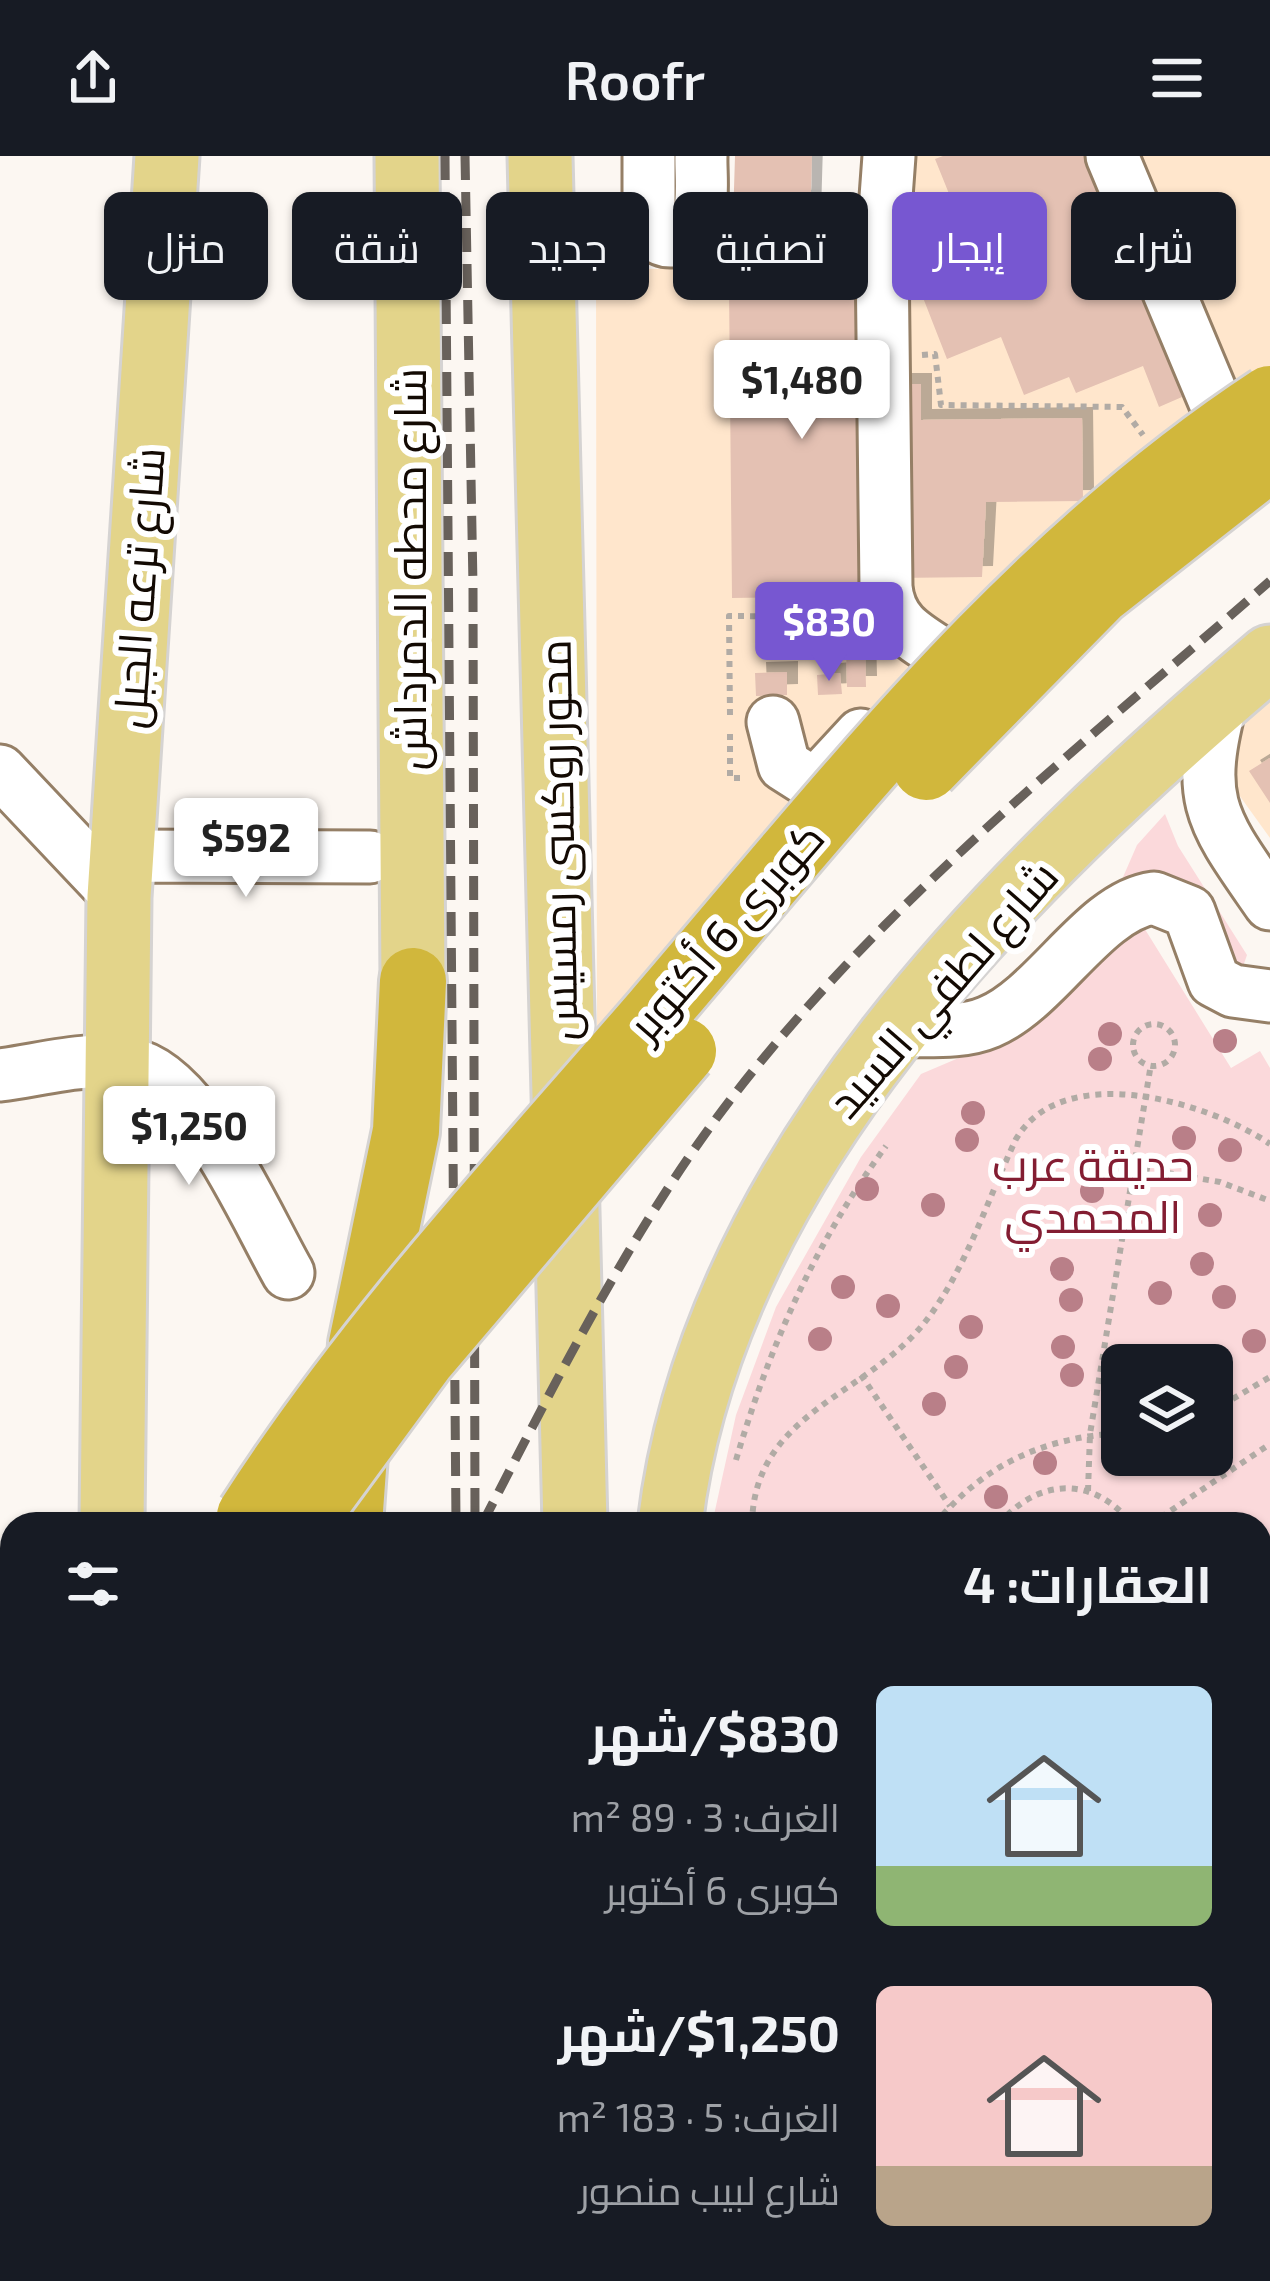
<!DOCTYPE html>
<html lang="ar">
<meta charset="utf-8">
<style>
body{margin:0;font-family:"Exo 2",Cairo,sans-serif;background:#242831;color:#f1f3f6;direction:rtl;height:100vh;display:flex;flex-direction:column;font-size:45px;white-space:nowrap}
*{box-sizing:border-box;margin:0}
p{font-size:39px;color:#9ea1a6}
.icon{flex:none;width:66px;height:66px;fill:none;stroke:currentColor;stroke-width:2;stroke-linecap:round;stroke-linejoin:round}
.map{position:relative;flex:1;overflow:hidden;direction:ltr}
.side{position:absolute;left:0px;top:1356px;width:1272px;height:771px;display:flex;flex-direction:column;background:#171b24;border-radius:36px 36px 0 0;box-shadow:0 3px 9px #0004;direction:rtl}
.side>*{flex:none}
.hud{position:absolute;left:36px;top:36px;width:1200px;height:108px;direction:rtl;display:flex;gap:24px}
.controls{position:absolute;left:1101px;top:1188px;display:grid;gap:24px}
.controls a{display:grid;place-items:center;width:132px;height:132px;border-radius:18px;background:#171b24;box-shadow:0 3px 9px #0004;font-size:60px}
.price{position:absolute;translate:-50% -102px;padding:0 27px;border-radius:12px;background:#fff;color:#222;font-size:39px;line-height:78px;filter:drop-shadow(0 3px 6px #0008)}
.price::after{content:'';position:absolute;left:50%;top:72px;width:36px;height:27px;margin-left:-18px;background:inherit;clip-path:polygon(0 0,100% 0,50% 100%)}
.price.selected{background:#7757d1;color:#fff}
ul{padding:0;list-style:none}
li{display:flex;align-items:center;gap:36px;height:300px;padding:0 60px}
li span{display:grid;place-items:center;flex:none;width:336px;height:240px;border-radius:18px;color:#555}
li>.icon{margin-inline-start:auto}
span .icon{width:144px;height:144px;fill:#fffc;stroke-width:1}
li b{font-size:51px}
h2{display:flex;justify-content:space-between;align-items:center;height:144px;padding:0 60px;font-size:51px}
.pill{padding:0 42px;border-radius:18px;background:#171b24;box-shadow:0 3px 9px #0004;font-size:42px;line-height:108px}
.pill.selected{background:#7757d1;color:#fff}
header{display:flex;justify-content:space-between;align-items:center;height:156px;padding:0 60px;background:#171b24;font-size:54px;font-weight:600}
.map>svg:first-child{display:block}
.built{fill:#ffe6cc}
.green{fill:#fbd9db;fill-rule:evenodd}
.building{fill:#e4c1b3;filter:url(#shadow)}
.lines{fill:none;stroke-linecap:round;stroke-linejoin:round}
.minor-casing{stroke:#957f66;stroke-width:57}
.major-casing{stroke:#d5d3d2;stroke-width:69}
.highway-casing{stroke:#d5d3d2;stroke-width:72}
.path{stroke:#b1aba5;stroke-width:6;stroke-dasharray:6 6;stroke-linecap:butt}
.minor{stroke:#fff;stroke-width:51}
.major{stroke:#e3d48a;stroke-width:63}
.highway{stroke:#d1b73c;stroke-width:66}
.rail{stroke:#68615b;stroke-width:9;stroke-dasharray:24 12;stroke-linecap:butt}
.highway-bridge-casing{stroke:#d5d3d2;stroke-width:72;stroke-linecap:butt}
.highway-bridge{stroke:#d1b73c;stroke-width:66}
.tree{fill:#b97f88}
.labels{text-anchor:middle;stroke-width:12;stroke-linejoin:round;paint-order:stroke}
.street-label{font-size:45px;fill:#130a03;stroke:#fff}
.park-label{font-size:45px;fill:#831d32;stroke:#fff}
</style>
<header><svg class="icon" aria-label="menu" viewBox="0 0 24 24"><path d="M4 6h16M4 12h16M4 18h16"/></svg>Roofr<svg class="icon" aria-label="share" viewBox="0 0 24 24"><path d="M12 15V3M7 8l5-5 5 5M5 13v7h14v-7"/></svg></header>
<div class="map">
<svg width="1270" height="2125" viewBox="0 0 1270 2125">
<defs>
<filter id="shadow"><feDropShadow dx="11" dy="-11" stdDeviation="0" flood-color="#0004"/></filter>
</defs>
<rect width="100%" height="100%" fill="#fcf7f2"/>
<!-- built -->
<path class="built" d="M878,0H1270V222L597,893L596,113L871,112Z
M1270,535V682L1234,632V592L1250,558Z"/>
<!-- green -->
<path class="green" d="M1165,658L1178,690L1247,799L1240,819L1120,728L1137,689Z
M1138,762L1231,912L1260,895L1270,912V2125H734L743,2115H1260V1368H712L736,1259L776,1151L861,1001L921,918L1034,870ZM1122,1209H1212V1299H1122Z"/>
<!-- building -->
<path class="building" d="M735,0H812L810,68L733,66Z
M943,0H1087L1182,241L1159,251L1143,210L1076,237L1069,221L1024,239L1001,181L947,203L902,88L960,65L935,3Z
M873,130L876,440L732,442L729,132Z
M892,228H921V264L1082,262L1083,345L986,346L982,421L894,422Z
M846,490H865L866,531H847Z
M787,516V539L756,540L755,517Z
M840,517L842,538L818,539L817,519Z
M1270,602V647L1249,615Z"/>
<g class="lines">
<!-- minor casing -->
<g class="minor-casing">
<path id="minor" d="M649,0V72C655,80 662,86 673,85C710,85 700,24 701,0
M889,0L882,96L886,431C889,465 910,478 937,495
M1112,0L1215,246
M1222,542C1194,646 1211,663 1270,748
M773,566L784,609L806,623L824,619L861,579
M0,615L119,741
M122,700L370,701
M896,875C926,874 961,878 989,866C1047,842 1094,750 1154,742L1189,756L1214,825L1233,835L1270,840
M0,919C41,914 98,897 138,910C200,930 256,1061 288,1117
M0,1766L12,1759
M0,1902L12,2010
M24,2115L25,2125"/>
</g>
<!-- major casing -->
<g class="major-casing">
<path id="major" d="M407,0L413,825
M540,0L575,1368
M112,1368L119,741L167,0
M670,1368C712,1012 1010,722 1270,501
M564,2125V2115
M641,2125L642,2115"/>
</g>
<!-- highway casing -->
<g class="highway-casing">
<path id="highway" d="M349,1368L362,1188L406,975L413,825
M158,2115L159,2125"/>
</g>
<!-- path -->
<path class="path" d="M922,199L935,198L941,249L1122,251L1143,279
M730,559L729,460L851,461
M730,578V622H745
M1133 889a21 21 0 1 1 42 0a21 21 0 1 1-42 0Z
M1132,1011L1220,1026L1270,1045
M861,1219L950,1350
M1212,1255L1270,1221
M736,1304C770,1189 815,1087 886,990
M1088,1335L1090,1278L1150,914
M752,1368C754,1256 867,1240 925,1166C966,1114 988,1042 1016,983C1063,903 1209,946 1270,988
M935,1368C984,1308 1045,1281 1122,1277
M999,1368C1038,1322 1093,1319 1132,1368
M1151,1368L1270,1288
M1260,1513L1270,1501
M1260,1636L1270,1624
M1260,1843L1268,1895L1260,2024
M827,2115L829,2125
M855,2115V2125
M1142,2125L1170,2115
M1267,2125L1270,2091"/>
<!-- minor -->
<use href="#minor" class="minor"/>
<!-- major -->
<use href="#major" class="major"/>
<!-- highway -->
<use href="#highway" class="highway"/>
<!-- rail -->
<path class="rail" d="M445,0L456,1368
M465,0L473,429L475,1368
M482,1368C559,1220 632,1071 734,939C887,742 1084,588 1270,425
M256,2115L257,2125
M460,2115V2125"/>
<!-- highway-bridge casing -->
<g class="highway-bridge-casing">
<path id="highway-bridge" d="M926,611L1098,436L1270,301
M250,1360C366,1179 515,1020 655,858C844,638 1024,404 1270,243
M300,1368L422,1202L683,895"/>
</g>
<!-- highway-bridge -->
<use href="#highway-bridge" class="highway-bridge"/>
</g>
<!-- trees -->
<g class="tree">
<circle cx="1110" cy="878" r="12"/>
<circle cx="1225" cy="885" r="12"/>
<circle cx="1100" cy="903" r="12"/>
<circle cx="973" cy="957" r="12"/>
<circle cx="1184" cy="982" r="12"/>
<circle cx="967" cy="984" r="12"/>
<circle cx="1230" cy="994" r="12"/>
<circle cx="867" cy="1033" r="12"/>
<circle cx="1092" cy="1035" r="12"/>
<circle cx="933" cy="1049" r="12"/>
<circle cx="1210" cy="1059" r="12"/>
<circle cx="1069" cy="1071" r="12"/>
<circle cx="1202" cy="1108" r="12"/>
<circle cx="1062" cy="1113" r="12"/>
<circle cx="843" cy="1131" r="12"/>
<circle cx="1160" cy="1137" r="12"/>
<circle cx="1224" cy="1141" r="12"/>
<circle cx="1071" cy="1144" r="12"/>
<circle cx="888" cy="1150" r="12"/>
<circle cx="971" cy="1171" r="12"/>
<circle cx="820" cy="1183" r="12"/>
<circle cx="1254" cy="1185" r="12"/>
<circle cx="1063" cy="1191" r="12"/>
<circle cx="956" cy="1211" r="12"/>
<circle cx="1072" cy="1219" r="12"/>
<circle cx="934" cy="1248" r="12"/>
<circle cx="1045" cy="1307" r="12"/>
<circle cx="996" cy="1341" r="12"/>
</g>
<g class="labels">
<!-- street labels -->
<g class="street-label">
<text transform="translate(410 413) rotate(-90)" y="16">شارع محطه الدمرداش</text>
<text transform="translate(139 432) rotate(-86)" y="16">شارع ترعه الجبل</text>
<text transform="translate(558 684) rotate(-91)" y="16">محور روكسى رمسيس</text>
<text transform="translate(726 775) rotate(-49)" y="16">كوبرى 6 أكتوبر</text>
<text transform="translate(943 833) rotate(-49)" y="16">شارع لطفي السيد</text>
</g>
<!-- park labels -->
<g class="park-label">
<text x="1093" y="1025">حديقة عرب<tspan x="1093" dy="52">المحمدي</tspan></text>
</g>
</g>
</svg>
<div class="controls">
<a><svg class="icon" aria-label="layers" viewBox="0 0 24 24"><path d="M12 4l9 5-9 5-9-5zM3 14l9 5 9-5"/></svg></a>
</div>
<b class="price" style="left:802px;top:286px">$1,480</b>
<b class="price selected" style="left:829px;top:528px">$830</b>
<b class="price" style="left:246px;top:744px">$592</b>
<b class="price" style="left:189px;top:1032px">$1,250</b>
<div class="hud">
<a class="pill">شراء</a>
<a class="pill selected">إيجار</a>
<a class="pill">تصفية</a>
<a class="pill">جديد</a>
<a class="pill">شقة</a>
<a class="pill">منزل</a>
</div>
<section class="side">
<h2>العقارات: 4<svg class="icon" aria-label="filters" viewBox="0 0 24 24"><path d="M4 7h16M4 17h16"/><circle cx="9" cy="7" r="2"/><circle cx="15" cy="17" r="2"/></svg></h2>
<ul>
<li><span style="background:linear-gradient(#bfe0f5 75%,#8fb573 0)"><svg class="icon" aria-label="home" viewBox="0 0 24 24"><path d="M3 11l9-7 9 7M6 9v11h12V9"/></svg></span><div><b>$830/شهر</b><p>الغرف: 3 · 89 m²</p><p>كوبرى 6 أكتوبر</p></div></li>
<li><span style="background:linear-gradient(#f6c9c9 75%,#b9a48a 0)"><svg class="icon" aria-label="home" viewBox="0 0 24 24"><path d="M3 11l9-7 9 7M6 9v11h12V9"/></svg></span><div><b>$1,250/شهر</b><p>الغرف: 5 · 183 m²</p><p>شارع لبيب منصور</p></div></li>
</ul>
</section>
</div>
